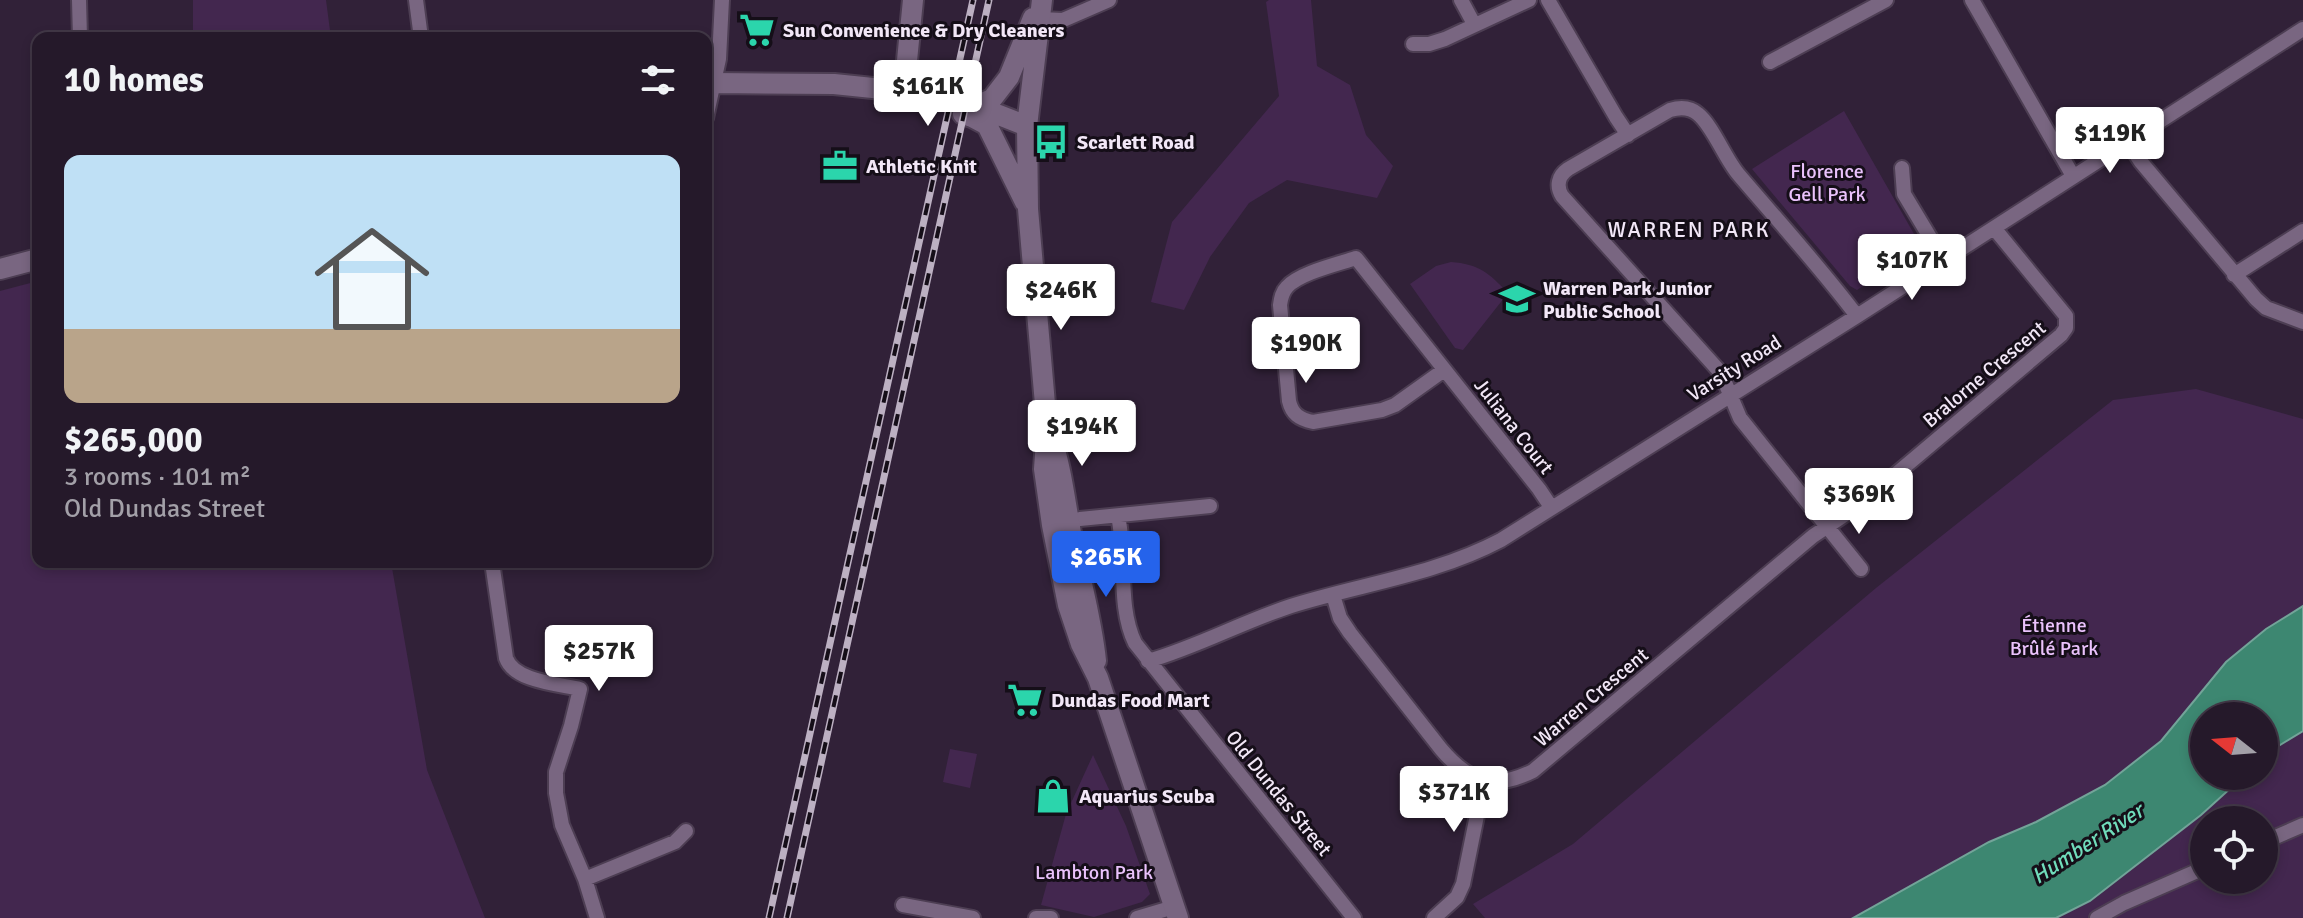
<!DOCTYPE html>
<meta charset="utf-8">
<style>
body{margin:0;font-family:Signika,sans-serif;background:#2d2232;color:#f1f3f6;height:100vh;display:flex;flex-direction:column;font-size:30px;white-space:nowrap}
*{box-sizing:border-box;margin:0}
p{font-size:26px;color:#a3a0a8}
.icon{flex:none;width:44px;height:44px;fill:none;stroke:currentColor;stroke-width:2;stroke-linecap:round;stroke-linejoin:round}
.map{position:relative;flex:1;overflow:hidden}
.drawer{position:absolute;left:32px;top:32px;width:680px;height:536px;display:flex;flex-direction:column;background:#25192a;border-radius:16px;box-shadow:0 4px 12px #0003,0 0 0 2px #423847}
.drawer>*{flex:none}
.needle{width:52px;rotate:287deg}
.tools{position:absolute;left:2190px;top:702px;display:grid;gap:16px}
.tools a{display:grid;place-items:center;width:88px;height:88px;border-radius:50%;background:#25192a;box-shadow:0 4px 12px #0003,0 0 0 2px #423847;font-size:40px}
.price{position:absolute;translate:-50% -68px;padding:0 18px;border-radius:8px;background:#fff;color:#222;font-size:26px;line-height:52px;filter:drop-shadow(0 2px 4px #0008)}
.price::after{content:'';position:absolute;left:50%;top:48px;width:24px;height:18px;margin-left:-12px;background:inherit;clip-path:polygon(0 0,100% 0,50% 100%)}
.price.active{background:#2563eb;color:#fff}
ul{padding:0;list-style:none}
li{display:grid;align-content:center;gap:16px;height:424px;padding:0 32px}
li span{display:grid;place-items:center;height:248px;border-radius:16px;color:#555}
li>.icon{margin-inline-start:auto}
span .icon{width:144px;height:144px;fill:#fffc;stroke-width:1}
li b{font-size:34px}
h2{display:flex;justify-content:space-between;align-items:center;height:96px;padding:0 32px;font-size:34px}
.map>svg:first-child{display:block}
.green{fill:#43274f;fill-rule:evenodd}
.water{fill:#3d8771;stroke:#73a499;stroke-width:2}
.lines{fill:none;stroke-linecap:round;stroke-linejoin:round}
.minor-casing{stroke:#4d3e53;stroke-width:18}
.secondary-casing{stroke:#4d3e53;stroke-width:24}
.minor{stroke:#796681;stroke-width:14}
.secondary{stroke:#796681;stroke-width:20}
.rail-casing{stroke:#bcb0c2;stroke-width:7}
.rail{stroke:#150e18;stroke-width:4;stroke-dasharray:12;stroke-linecap:butt}
.labels{text-anchor:middle;stroke-width:6;stroke-linejoin:round;paint-order:stroke}
.poi-label{font-size:20px;font-weight:bold;fill:#f2e7f7;stroke:#150e18;text-anchor:start}
.park-label{font-size:20px;fill:#eac2fc;stroke:#150e18}
.street-label{font-size:20px;fill:#f2e7f7;stroke:#150e18}
.neighbourhood-label{font-size:22px;letter-spacing:2px;fill:#f2e7f7;stroke:#150e18}
.water-label{font-size:22px;font-style:italic;fill:#70dcbb;stroke:#150e18}
</style>
<div class="map">
<svg width="2303" height="918" viewBox="0 0 2303 918">
<rect width="100%" height="100%" fill="#312138"/>
<!-- green -->
<path class="green" d="M193,0H326L331,38H193Z
M1269,0H1311L1317,66L1350,85L1366,135L1393,166L1377,198L1287,180L1249,203L1210,257L1184,310L1151,302L1172,222L1279,96L1266,2Z
M1844,111L1922,248L1857,290L1850,286L1752,169Z
M1451,262C1479,264 1489,273 1508,293L1463,350L1455,348L1410,284L1436,266Z
M38,281V562H391L427,770L485,918H0V291Z
M2196,389L2303,419V606L2266,629L2226,662L2161,741L2105,785L2036,822L1989,842L1853,918H1485L1473,904L1573,844L1876,588L2113,400Z
M2303,731V918H2056L2091,901L2201,815L2244,776H2264V757L2272,750ZM2204,820H2264V880H2204Z
M950,749L977,754L970,788L943,782Z
M1093,755L1126,826L1150,894L1142,902L1094,917L1041,905L1066,814Z"/>
<!-- water -->
<path class="water" d="M2303,606V731L2272,750L2264,757V716H2204V776H2244L2201,815L2090,901L2056,918H1853L1989,842L2036,822L2105,785L2161,741L2226,662L2266,629Z"/>
<g class="lines">
<!-- minor casing -->
<g class="minor-casing">
<path id="minor" d="M79,0L80,38
M416,0L421,38
M1461,0L1474,24
M1548,0L1616,117L1628,135
M1972,0L2073,176
M1040,19L1063,20L1109,0
M1413,44H1429L1445,39L1529,0
M1770,62L1886,0
M706,118L719,59L722,0
M2127,141L2141,162L2256,299L2266,308L2303,322
M1902,168L1904,194L1943,259
M2234,275L2303,231
M1857,316C1820,267 1779,222 1739,175C1725,159 1713,126 1698,114C1690,107 1680,107 1670,110L1568,169C1558,176 1556,186 1562,196L1721,373L1740,418L1861,569
M1444,370L1395,405L1382,410L1313,422C1299,419 1292,414 1289,401L1280,305C1281,298 1282,292 1287,287C1299,273 1338,264 1356,258L1539,489L1551,507
M1118,516C1127,556 1117,606 1135,643L1354,918
M1060,523L1080,519L1210,506
M492,562L506,658C514,681 557,684 580,689L571,726L556,772V793L562,825L585,879L597,918
M1333,595L1340,618L1350,633L1441,749C1469,782 1493,791 1533,771L1813,536L1858,506L2061,335L2066,328V316L1994,228
M1148,661C1197,647 1242,622 1291,606C1361,584 1435,575 1501,540L1857,316L2303,29
M2264,842L2303,825
M585,879L675,842L686,831
M903,905L973,918
M1036,918H1051
M1137,918L1174,907
M1434,918L1457,897L1463,884L1484,781
M2097,918L2124,903L2204,868"/>
</g>
<!-- secondary casing -->
<g class="secondary-casing">
<path id="secondary" d="M1042,0L1027,126L1028,209L1047,427L1044,469L1052,525L1068,605L1081,644L1098,678L1178,918
M706,85L714,83L834,84L931,94L976,106L1027,126
M904,91L913,0
M976,106L992,99L1009,77L1033,18
M963,114L972,117L987,125L1025,202
M0,269L38,259
M1050,434C1062,468 1065,503 1072,538C1080,579 1092,620 1096,661"/>
</g>
<!-- minor -->
<use href="#minor" class="minor"/>
<!-- secondary -->
<use href="#secondary" class="secondary"/>
<!-- rail casing -->
<g class="rail-casing">
<path id="rail" d="M769,918L973,0
M787,918L989,0"/>
</g>
<!-- rail -->
<use href="#rail" class="rail"/>
</g>
<!-- icons -->
<defs>
<g id="supermarket-bare" transform="scale(2.76)"><path d="M-6-5.5h2.5l.6 2H6L4.5 2H-2.5L-4.4-4H-6ZM-1.5 3.2a1.3 1.3 0 1 0 .1 0ZM3 3.2a1.3 1.3 0 1 0 .1 0Z" fill="#2bd5ac" stroke="#150e18" stroke-width="2.5" paint-order="stroke"/></g>
<g id="bus-bare" transform="scale(2.76)"><path d="M-5-6H5V4H4V6H2V4H-2V6H-4V4H-5ZM-3.5-4V0h7V-4ZM-3.5 1.2v1.5H-2V1.2ZM2 1.2v1.5H3.5V1.2Z" fill="#2bd5ac" stroke="#150e18" stroke-width="2.5" paint-order="stroke"/></g>
<g id="office-bare" transform="scale(2.76)"><path d="M-6-3h4V-5.5h4V-3h4V5H-6ZM-1-4.5V-3h2v-1.5ZM-6 0V1H6V0Z" fill="#2bd5ac" stroke="#150e18" stroke-width="2.5" paint-order="stroke"/></g>
<g id="school-bare" transform="scale(2.76)"><path d="M0-5L7-2L0 1L-7-2ZM-4 1L0 2.5L4 1V4Q0 6-4 4Z" fill="#2bd5ac" stroke="#150e18" stroke-width="2.5" paint-order="stroke"/></g>
<g id="shop-bare" transform="scale(2.76)"><path d="M-5-2.5h2.3a2.7 3.5 0 0 1 5.4 0H5L5.5 6h-11ZM-1.5-2.5h3a1.5 2.3 0 0 0-3 0Z" fill="#2bd5ac" stroke="#150e18" stroke-width="2.5" paint-order="stroke"/></g>
</defs>
<g fill-rule="evenodd">
<use href="#supermarket-bare" x="757" y="30"/>
<use href="#bus-bare" x="1051" y="142"/>
<use href="#office-bare" x="840" y="166"/>
<use href="#school-bare" x="1517" y="299"/>
<use href="#supermarket-bare" x="1025" y="700"/>
<use href="#shop-bare" x="1053" y="796"/>
</g>
<g class="labels">
<!-- poi labels -->
<g class="poi-label">
<text x="783" y="37">Sun Convenience &amp; Dry Cleaners</text>
<text x="1077" y="149">Scarlett Road</text>
<text x="866" y="173">Athletic Knit</text>
<text x="1543" y="295">Warren Park Junior<tspan x="1543" dy="23">Public School</tspan></text>
<text x="1051" y="707">Dundas Food Mart</text>
<text x="1079" y="803">Aquarius Scuba</text>
</g>
<!-- park labels -->
<g class="park-label">
<text x="1827" y="178">Florence<tspan x="1827" dy="23">Gell Park</tspan></text>
<text x="2054" y="632">Étienne<tspan x="2054" dy="23">Brûlé Park</tspan></text>
<text x="1094" y="879">Lambton Park</text>
</g>
<!-- street labels -->
<g class="street-label">
<text transform="translate(1734 368) rotate(-32)" y="7">Varsity Road</text>
<text transform="translate(1984 374) rotate(-40)" y="7">Bralorne Crescent</text>
<text transform="translate(1514 426) rotate(52)" y="7">Juliana Court</text>
<text transform="translate(1591 697) rotate(-40)" y="7">Warren Crescent</text>
<text transform="translate(1279 793) rotate(51)" y="7">Old Dundas Street</text>
</g>
<!-- neighbourhood labels -->
<g class="neighbourhood-label">
<text x="1689" y="237">WARREN PARK</text>
</g>
<!-- water labels -->
<g class="water-label">
<text transform="translate(2087 843) rotate(-33)" y="8">Humber River</text>
</g>
</g>
</svg>
<div class="tools">
<a><svg class="needle" viewBox="-14 -14 28 28"><path d="M0-13l5 13h-10z" fill="#e53935"/><path d="M0 13l5-13h-10z" fill="#a3a0a8"/></svg></a>
<a><svg class="icon" aria-label="locate" viewBox="0 0 24 24"><circle cx="12" cy="12" r="6"/><path d="M12 2v4M12 18v4M2 12h4M18 12h4"/></svg></a>
</div>
<b class="price" style="left:928px;top:128px">$161K</b>
<b class="price" style="left:2110px;top:175px">$119K</b>
<b class="price" style="left:1912px;top:302px">$107K</b>
<b class="price" style="left:1061px;top:332px">$246K</b>
<b class="price" style="left:1306px;top:385px">$190K</b>
<b class="price" style="left:1082px;top:468px">$194K</b>
<b class="price" style="left:1859px;top:536px">$369K</b>
<b class="price active" style="left:1106px;top:599px">$265K</b>
<b class="price" style="left:599px;top:693px">$257K</b>
<b class="price" style="left:1454px;top:834px">$371K</b>
<section class="drawer">
<h2>10 homes<svg class="icon" aria-label="filters" viewBox="0 0 24 24"><path d="M4 7h16M4 17h16"/><circle cx="9" cy="7" r="2"/><circle cx="15" cy="17" r="2"/></svg></h2>
<ul>
<li><span style="background:linear-gradient(#bfe0f5 70%,#b9a48a 0)"><svg class="icon" aria-label="home" viewBox="0 0 24 24"><path d="M3 11l9-7 9 7M6 9v11h12V9"/></svg></span><div><b>$265,000</b><p>3 rooms · 101 m²</p><p>Old Dundas Street</p></div></li>
</ul>
</section>
</div>
